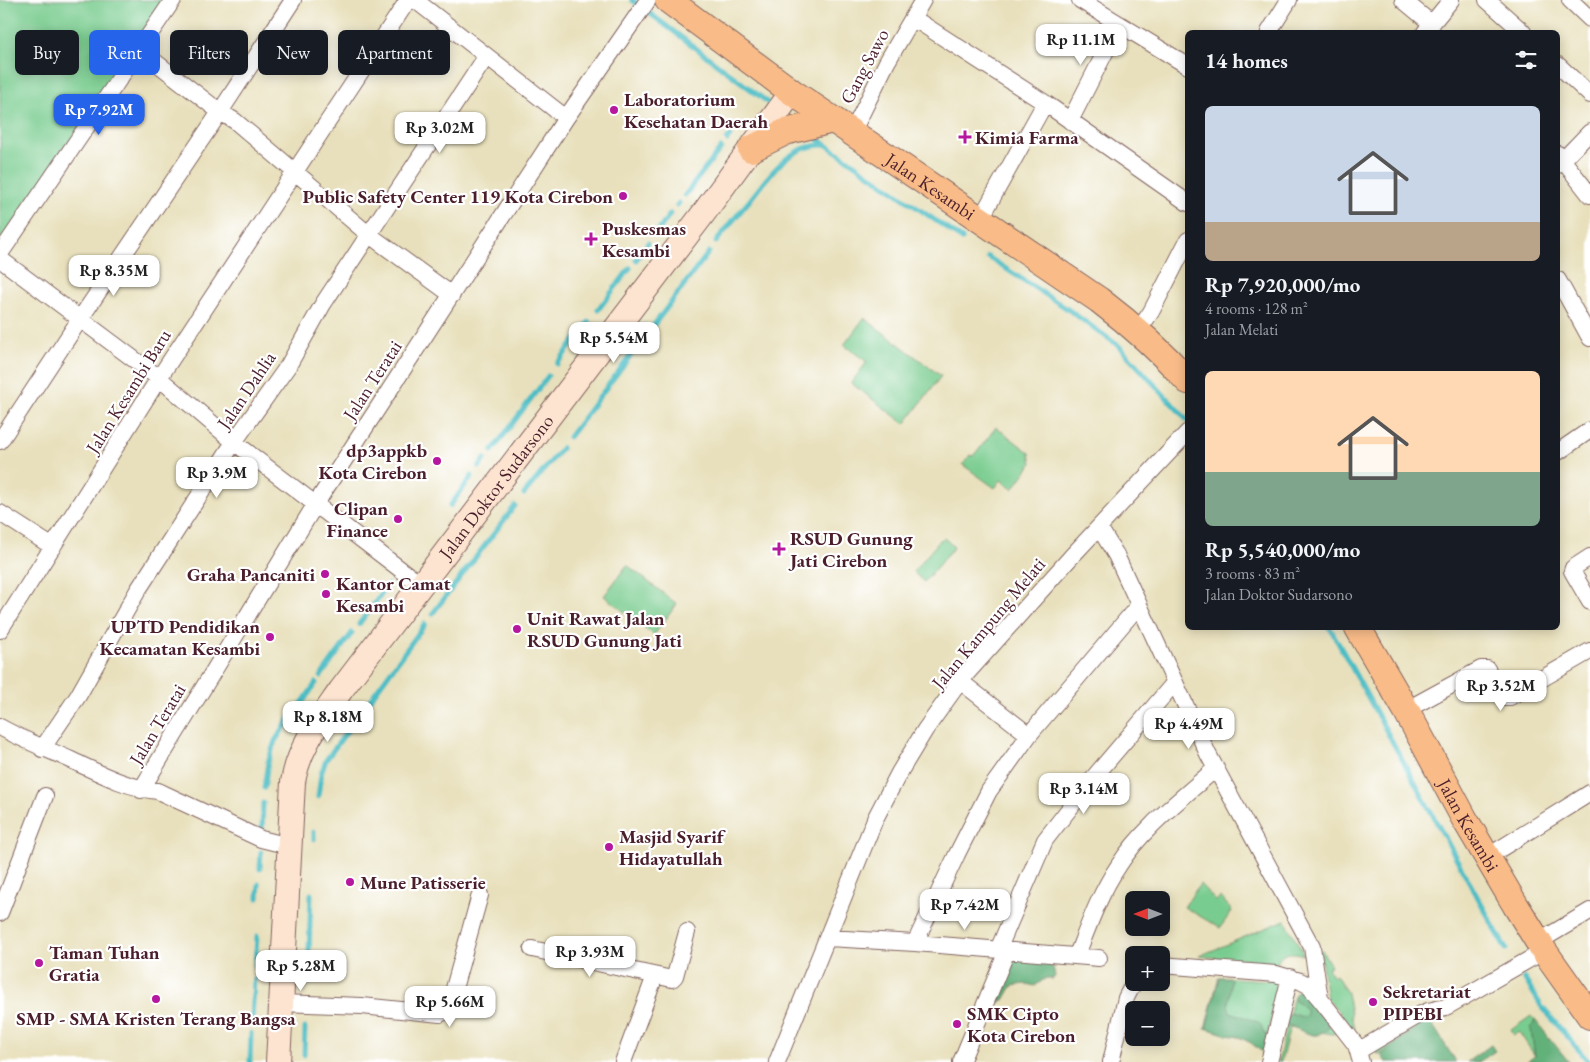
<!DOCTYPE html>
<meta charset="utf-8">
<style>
body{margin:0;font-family:"EB Garamond",serif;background:#20242c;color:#f1f3f6;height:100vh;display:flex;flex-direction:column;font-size:19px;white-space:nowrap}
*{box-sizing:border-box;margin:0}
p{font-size:16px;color:#9ea1a6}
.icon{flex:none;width:28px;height:28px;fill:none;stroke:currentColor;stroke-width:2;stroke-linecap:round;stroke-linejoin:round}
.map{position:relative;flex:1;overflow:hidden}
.sheet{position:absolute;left:1185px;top:30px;width:375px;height:600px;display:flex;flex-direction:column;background:#171b24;border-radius:8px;box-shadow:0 2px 12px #0003}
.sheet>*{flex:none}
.guide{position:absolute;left:15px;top:30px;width:475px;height:45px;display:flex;gap:10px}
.needle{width:32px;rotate:270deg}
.fabs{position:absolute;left:1125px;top:891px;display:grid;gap:10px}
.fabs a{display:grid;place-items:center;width:45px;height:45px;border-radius:8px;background:#171b24;box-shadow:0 2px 12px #0003;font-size:25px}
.price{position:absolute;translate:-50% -42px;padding:0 11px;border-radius:10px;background:#fff;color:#222;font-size:16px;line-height:32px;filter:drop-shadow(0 1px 2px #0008)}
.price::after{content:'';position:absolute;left:50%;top:30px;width:15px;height:11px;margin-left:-8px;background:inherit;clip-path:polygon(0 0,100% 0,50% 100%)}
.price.current{background:#2563eb;color:#fff}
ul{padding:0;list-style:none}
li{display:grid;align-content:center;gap:10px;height:265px;padding:0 20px}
li span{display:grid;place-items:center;height:155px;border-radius:8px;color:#555}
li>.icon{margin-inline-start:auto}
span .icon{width:90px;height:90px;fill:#fffc;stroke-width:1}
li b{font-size:21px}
h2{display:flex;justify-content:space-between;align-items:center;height:60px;padding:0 20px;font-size:21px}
.chip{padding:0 18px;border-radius:8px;background:#171b24;box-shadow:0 2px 12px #0003;font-size:18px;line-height:45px}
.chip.current{background:#2563eb;color:#fff}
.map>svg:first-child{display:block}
.green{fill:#79cc8f;stroke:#62765d}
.forest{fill:#62b07a;stroke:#566852}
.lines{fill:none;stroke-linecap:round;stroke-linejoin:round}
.stream{stroke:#4ebdc5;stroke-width:5}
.street-casing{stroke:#81635e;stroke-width:18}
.secondary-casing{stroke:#81635e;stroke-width:26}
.primary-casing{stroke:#81635e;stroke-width:28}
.street{stroke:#fff;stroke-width:16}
.secondary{stroke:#fde4d0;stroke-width:24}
.primary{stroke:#f9bc89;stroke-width:26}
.poi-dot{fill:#b5179e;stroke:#fff;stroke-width:2}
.labels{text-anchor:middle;stroke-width:4.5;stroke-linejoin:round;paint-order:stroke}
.street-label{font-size:19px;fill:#4a1f2b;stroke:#fff}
.poi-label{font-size:19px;font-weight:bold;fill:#4a1f2b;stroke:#fff;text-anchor:start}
</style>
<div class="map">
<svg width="1590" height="1062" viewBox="0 0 1590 1062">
<rect width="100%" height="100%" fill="#fff"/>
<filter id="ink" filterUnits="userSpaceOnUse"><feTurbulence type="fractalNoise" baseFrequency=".02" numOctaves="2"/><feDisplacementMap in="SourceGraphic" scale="10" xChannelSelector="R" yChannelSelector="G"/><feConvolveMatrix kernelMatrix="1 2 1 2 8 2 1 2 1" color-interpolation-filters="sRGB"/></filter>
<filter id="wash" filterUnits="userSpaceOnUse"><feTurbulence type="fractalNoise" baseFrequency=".0096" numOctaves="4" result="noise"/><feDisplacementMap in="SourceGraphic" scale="20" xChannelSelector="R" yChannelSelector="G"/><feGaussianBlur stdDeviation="1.12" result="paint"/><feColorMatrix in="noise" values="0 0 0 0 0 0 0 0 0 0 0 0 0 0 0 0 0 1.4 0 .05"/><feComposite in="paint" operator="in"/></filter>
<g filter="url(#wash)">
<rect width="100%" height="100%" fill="#e8e0bc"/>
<!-- green -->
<path class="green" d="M0,0H166L0,250Z
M864,318L941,376L905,424L851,383L867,362L844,345Z
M996,427L1030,453L1032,463L1013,489L1001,480L995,488L963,465L970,455L973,456L977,451H978Z
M944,538L954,547L924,582L913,572L941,539L942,540Z
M627,565L677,604L654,635L604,596Z
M1200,884L1216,901L1221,897L1232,911L1220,928L1184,907Z
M1285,920L1304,955C1293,952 1281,951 1277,964L1199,956Z
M1322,950L1331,966L1328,968L1333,977L1336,975L1347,993L1354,1029L1327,998L1320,951Z
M1219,977L1279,981L1280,984L1265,1044L1205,1028Z
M1295,996L1308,999L1336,1033L1333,1034L1290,1027L1281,1062H1278L1293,999Z
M1430,1016L1379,1055L1373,1049Z
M1531,1016L1535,1020L1531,1029L1535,1056L1519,1032L1514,1035L1511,1030Z"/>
<!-- forest -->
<path class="forest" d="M1009,959L1042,961L1053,967L1055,976L1053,979L1046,978L1035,986L1026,984L1012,986L1004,1000L993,1004Z
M1219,977H1229L1231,980L1228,1005L1230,1012L1258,1022L1261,1025L1263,1032L1270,1038L1265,1051H1261L1251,1043L1239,1037L1227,1035L1206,1028Z
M1299,990H1303L1317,1008L1318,1013L1325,1017L1329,1023L1328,1029C1325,1030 1320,1034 1317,1035C1311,1037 1293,1026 1284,1024L1289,1013L1303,1017L1307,1015L1306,1009L1294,999V995Z
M1429,1019L1456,1062H1386L1381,1055Z
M1535,1020L1569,1062H1526L1535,1056L1531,1029Z
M1491,1045L1495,1051L1479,1062H1467Z"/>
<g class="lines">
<!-- stream -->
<path class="stream" d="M632,0L774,107
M811,134L962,239
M727,140L730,136
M685,195L721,148
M677,205L679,203
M656,234L670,214
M716,242C727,228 738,214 750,200C769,175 790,144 825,145
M988,257L1066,308L1119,346L1188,421
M636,260L648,243
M598,310L630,268
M557,364L589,322
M569,437L709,252
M492,451L548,376
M479,467L485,459
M524,494L562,448
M450,506L472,476
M433,613L515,506
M359,624L388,585
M1330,628L1506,949
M321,676L352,633
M300,706L316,683
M264,788L268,762L275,741L291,717
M318,797L321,774L326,760L425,624
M262,831L263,803
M314,839V832
M260,869L261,852
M258,898L259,884
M255,968L257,936
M1524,978L1542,1007L1589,1062
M308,982L311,894
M252,1022L254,980
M304,1055L305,1028
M250,1062L251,1033"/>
</g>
</g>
<g filter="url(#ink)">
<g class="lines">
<!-- street casing -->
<g class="street-casing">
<path id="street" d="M415,0L566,118
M1080,0L1188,66
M1403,0L1432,24
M1487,0L1523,32
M1570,0L1590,19
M913,18L1045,103L1188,203
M1269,32L1289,0
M1425,32L1451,0
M140,50L220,112L235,121L368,234L452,295
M1558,65L1590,95
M1070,121L1119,25
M852,133L887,62L923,0
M1558,154L1590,195
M1558,165L1590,132
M980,220L1045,103
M0,254L173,0
M0,259L159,378L234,442L421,585
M1558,280L1590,338
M1138,331L1151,312L1188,240
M0,441L80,319L220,112L293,0
M1558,452L1590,430
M0,513L53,547
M1099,527L1116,555L1208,754L1312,947L1320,999
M1590,557L1573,568L1572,571L1590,602
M0,630L159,378L408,0
M960,681L1029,735
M1406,710L1481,669H1487L1501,695L1505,697H1510L1590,651
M0,727C23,740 47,749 71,760C99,773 127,788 158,791L261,839L289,846
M42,749L78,696L138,590L234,442L288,366L323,304L486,57
M141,790L315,505L566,118L648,0
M1487,857L1590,793
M0,913L45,796
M828,938L915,943L1099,958
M1538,942L1590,911
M915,943L957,854L989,791L1029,735L1139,605
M532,949L672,979L675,976L687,932
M998,950L1045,840L1094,777L1175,682
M1077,955C1089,924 1100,893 1119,865C1143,827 1183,798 1216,768
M1161,965L1276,974L1300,981L1308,985L1320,999L1356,1045L1361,1062
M281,1003L362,1006L440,1014L448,1010L480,895
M1358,1051L1419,1015L1428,1011L1446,1007L1544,951
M623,1062L655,976
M777,1062L875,819L899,773L925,730L960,681L1071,557L1188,432
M961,1062L1007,951
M1111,1062L1126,998L1134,982
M1269,1062L1290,977"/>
</g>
<!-- secondary casing -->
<g class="secondary-casing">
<g id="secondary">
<path id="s1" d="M278,1062L293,782C299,746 321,719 341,690L703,214L792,92"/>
</g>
</g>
<!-- primary casing -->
<g class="primary-casing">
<g id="primary">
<path id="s2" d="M668,0L792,92L1099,300C1132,325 1161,351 1188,381"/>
<path d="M751,149L785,132L833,120"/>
<path id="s3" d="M1358,628L1406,710L1464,818L1516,906L1544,951L1590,1016"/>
</g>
</g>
<!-- street -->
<use href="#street" class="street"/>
<!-- secondary -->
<use href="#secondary" class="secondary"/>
<!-- primary -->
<use href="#primary" class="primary"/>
</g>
</g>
<!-- markers -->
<g class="poi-dot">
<circle cx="614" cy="110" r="5"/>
<path d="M962.5 129.5h5v5h5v5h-5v5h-5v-5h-5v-5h5z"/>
<circle cx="623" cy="196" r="5"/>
<path d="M588.5 231.5h5v5h5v5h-5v5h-5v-5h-5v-5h5z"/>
<circle cx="437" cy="461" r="5"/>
<circle cx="398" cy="519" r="5"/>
<path d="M776.5 541.5h5v5h5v5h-5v5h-5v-5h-5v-5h5z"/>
<circle cx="325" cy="574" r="5"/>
<circle cx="326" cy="594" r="5"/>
<circle cx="517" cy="629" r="5"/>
<circle cx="270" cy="637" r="5"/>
<circle cx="609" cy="847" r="5"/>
<circle cx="350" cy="882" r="5"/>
<circle cx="39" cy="963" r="5"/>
<circle cx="156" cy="999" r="5"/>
<circle cx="1373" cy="1002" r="5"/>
<circle cx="957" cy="1024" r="5"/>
</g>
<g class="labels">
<!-- street labels -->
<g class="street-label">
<text transform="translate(864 66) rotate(-62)" y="7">Gang Sawo</text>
<text dy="7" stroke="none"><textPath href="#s2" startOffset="322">Jalan Kesambi</textPath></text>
<text transform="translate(372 380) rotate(-57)" y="7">Jalan Teratai</text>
<text transform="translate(246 390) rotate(-56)" y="7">Jalan Dahlia</text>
<text transform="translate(128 391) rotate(-58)" y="7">Jalan Kesambi Baru</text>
<text dy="7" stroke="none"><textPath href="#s1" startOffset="641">Jalan Doktor Sudarsono</textPath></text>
<text transform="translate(988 623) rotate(-50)" y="7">Jalan Kampung Melati</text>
<text transform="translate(157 724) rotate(-59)" y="7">Jalan Teratai</text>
<text dy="7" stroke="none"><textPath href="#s3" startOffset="226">Jalan Kesambi</textPath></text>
</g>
<!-- poi labels -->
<g class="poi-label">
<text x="624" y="106">Laboratorium<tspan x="624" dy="22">Kesehatan Daerah</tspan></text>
<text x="975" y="144">Kimia Farma</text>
<text x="613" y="203" text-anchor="end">Public Safety Center 119 Kota Cirebon</text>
<text x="602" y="235">Puskesmas<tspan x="602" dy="22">Kesambi</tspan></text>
<text x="427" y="457" text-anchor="end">dp3appkb<tspan x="427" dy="22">Kota Cirebon</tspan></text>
<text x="388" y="515" text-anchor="end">Clipan<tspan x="388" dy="22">Finance</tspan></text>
<text x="790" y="545">RSUD Gunung<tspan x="790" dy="22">Jati Cirebon</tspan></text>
<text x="315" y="581" text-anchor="end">Graha Pancaniti</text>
<text x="336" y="590">Kantor Camat<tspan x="336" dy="22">Kesambi</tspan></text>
<text x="527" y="625">Unit Rawat Jalan<tspan x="527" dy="22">RSUD Gunung Jati</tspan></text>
<text x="260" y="633" text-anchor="end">UPTD Pendidikan<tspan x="260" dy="22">Kecamatan Kesambi</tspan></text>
<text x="619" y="843">Masjid Syarif<tspan x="619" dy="22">Hidayatullah</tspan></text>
<text x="360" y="889">Mune Patisserie</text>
<text x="49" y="959">Taman Tuhan<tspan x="49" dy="22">Gratia</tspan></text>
<text x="1383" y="998">Sekretariat<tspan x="1383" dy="22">PIPEBI</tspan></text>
<text x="967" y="1020">SMK Cipto<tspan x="967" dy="22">Kota Cirebon</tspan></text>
<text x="156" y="1025" text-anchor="middle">SMP - SMA Kristen Terang Bangsa</text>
</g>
</g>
</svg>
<div class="fabs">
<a><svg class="needle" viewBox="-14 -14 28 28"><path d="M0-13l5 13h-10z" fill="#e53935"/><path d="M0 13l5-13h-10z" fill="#9ea1a6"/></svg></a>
<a>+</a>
<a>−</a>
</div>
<b class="price" style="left:1081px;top:66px">Rp 11.1M</b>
<b class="price current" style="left:99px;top:136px">Rp 7.92M</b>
<b class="price" style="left:440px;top:154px">Rp 3.02M</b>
<b class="price" style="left:114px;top:297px">Rp 8.35M</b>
<b class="price" style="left:614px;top:364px">Rp 5.54M</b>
<b class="price" style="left:217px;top:499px">Rp 3.9M</b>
<b class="price" style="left:1501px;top:712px">Rp 3.52M</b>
<b class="price" style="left:328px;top:743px">Rp 8.18M</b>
<b class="price" style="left:1189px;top:750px">Rp 4.49M</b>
<b class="price" style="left:1084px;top:815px">Rp 3.14M</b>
<b class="price" style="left:965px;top:931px">Rp 7.42M</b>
<b class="price" style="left:590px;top:978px">Rp 3.93M</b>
<b class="price" style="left:301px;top:992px">Rp 5.28M</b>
<b class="price" style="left:450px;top:1028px">Rp 5.66M</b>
<div class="guide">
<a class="chip">Buy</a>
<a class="chip current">Rent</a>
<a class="chip">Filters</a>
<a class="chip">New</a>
<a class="chip">Apartment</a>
</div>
<section class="sheet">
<h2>14 homes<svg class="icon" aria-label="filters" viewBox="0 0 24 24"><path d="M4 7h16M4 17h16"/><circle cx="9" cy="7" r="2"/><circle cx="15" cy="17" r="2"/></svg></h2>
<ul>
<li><span style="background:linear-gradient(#c9d6e8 75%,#b9a48a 0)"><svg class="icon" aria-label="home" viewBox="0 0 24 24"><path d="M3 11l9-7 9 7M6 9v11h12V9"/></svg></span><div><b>Rp 7,920,000/mo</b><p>4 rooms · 128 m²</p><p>Jalan Melati</p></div></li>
<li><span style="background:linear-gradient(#ffd9b3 65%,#7fa58c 0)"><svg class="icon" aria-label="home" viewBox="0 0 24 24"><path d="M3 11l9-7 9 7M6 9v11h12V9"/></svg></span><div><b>Rp 5,540,000/mo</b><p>3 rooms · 83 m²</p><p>Jalan Doktor Sudarsono</p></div></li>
</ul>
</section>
</div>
